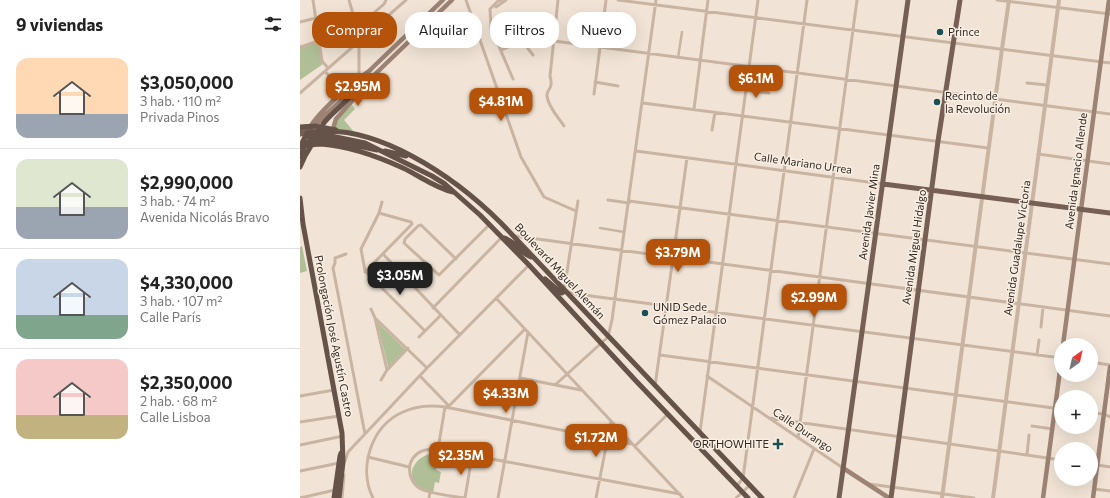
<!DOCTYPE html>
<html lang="es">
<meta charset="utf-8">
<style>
body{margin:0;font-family:Commissioner,sans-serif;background:#f2f2f2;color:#222;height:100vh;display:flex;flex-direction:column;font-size:15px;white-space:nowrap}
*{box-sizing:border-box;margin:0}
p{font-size:13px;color:#767676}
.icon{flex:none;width:22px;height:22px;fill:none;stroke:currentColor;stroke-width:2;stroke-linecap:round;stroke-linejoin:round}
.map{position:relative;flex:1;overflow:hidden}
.side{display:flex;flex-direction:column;background:#fff;width:300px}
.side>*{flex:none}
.top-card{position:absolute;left:12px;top:12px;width:380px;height:36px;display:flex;gap:8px}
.needle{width:26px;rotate:34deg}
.fabs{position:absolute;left:754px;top:338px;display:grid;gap:8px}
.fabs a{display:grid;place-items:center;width:44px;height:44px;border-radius:50%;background:#fff;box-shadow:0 4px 16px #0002;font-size:20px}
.price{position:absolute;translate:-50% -34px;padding:0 9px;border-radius:8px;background:#b45309;color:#fff;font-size:13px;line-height:26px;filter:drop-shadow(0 1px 2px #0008)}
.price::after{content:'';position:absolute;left:50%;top:24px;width:12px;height:9px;margin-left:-6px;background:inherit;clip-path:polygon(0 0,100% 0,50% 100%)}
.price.selected{background:#222;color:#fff}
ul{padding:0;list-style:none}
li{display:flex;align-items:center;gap:12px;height:100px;padding:0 16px}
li+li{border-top:1px solid #e0e0e0}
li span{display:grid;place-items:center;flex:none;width:112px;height:80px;border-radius:12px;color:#555}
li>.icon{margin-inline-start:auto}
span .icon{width:48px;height:48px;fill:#fffc;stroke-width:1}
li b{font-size:17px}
h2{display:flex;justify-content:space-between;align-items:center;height:48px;padding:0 16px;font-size:17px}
.tag{padding:0 14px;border-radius:16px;background:#fff;box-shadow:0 4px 16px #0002;font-size:14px;line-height:36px}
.tag.selected{background:#b45309;color:#fff}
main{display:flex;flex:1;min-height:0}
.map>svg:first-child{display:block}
.green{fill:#b1bf96}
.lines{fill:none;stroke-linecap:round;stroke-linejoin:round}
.pedestrian{stroke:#c9b4a2;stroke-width:2.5}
.minor{stroke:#c9b4a2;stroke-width:3}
.tertiary{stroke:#c9b4a2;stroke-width:4}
.secondary{stroke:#9c8374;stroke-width:4.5}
.primary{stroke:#766055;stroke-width:5}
.trunk{stroke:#655248;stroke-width:5}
.poi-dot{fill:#1a5055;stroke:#f9efe2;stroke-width:1.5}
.labels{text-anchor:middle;stroke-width:3;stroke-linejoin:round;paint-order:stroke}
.poi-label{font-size:11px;fill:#332925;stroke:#f9efe2;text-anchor:start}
.street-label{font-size:11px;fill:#332925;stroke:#f9efe2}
</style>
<main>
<section class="side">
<h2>9 viviendas<svg class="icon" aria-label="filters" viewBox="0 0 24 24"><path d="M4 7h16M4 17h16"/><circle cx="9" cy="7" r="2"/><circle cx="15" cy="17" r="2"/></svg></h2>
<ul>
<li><span style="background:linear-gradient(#ffd9b3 70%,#9aa5b1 0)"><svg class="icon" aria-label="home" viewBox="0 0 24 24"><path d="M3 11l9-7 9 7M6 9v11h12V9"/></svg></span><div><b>$3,050,000</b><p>3 hab. · 110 m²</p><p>Privada Pinos</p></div></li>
<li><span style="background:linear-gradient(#dfe7d0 60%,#9aa5b1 0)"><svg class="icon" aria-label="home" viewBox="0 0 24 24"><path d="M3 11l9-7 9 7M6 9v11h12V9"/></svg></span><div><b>$2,990,000</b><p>3 hab. · 74 m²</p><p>Avenida Nicolás Bravo</p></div></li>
<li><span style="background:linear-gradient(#c9d6e8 70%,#7fa58c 0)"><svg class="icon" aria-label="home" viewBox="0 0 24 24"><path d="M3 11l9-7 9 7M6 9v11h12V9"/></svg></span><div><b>$4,330,000</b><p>3 hab. · 107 m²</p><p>Calle París</p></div></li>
<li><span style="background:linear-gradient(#f6c9c9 70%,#c2b280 0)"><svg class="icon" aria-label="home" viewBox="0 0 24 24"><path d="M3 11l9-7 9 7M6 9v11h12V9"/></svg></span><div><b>$2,350,000</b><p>2 hab. · 68 m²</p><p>Calle Lisboa</p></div></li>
</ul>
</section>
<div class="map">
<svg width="810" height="498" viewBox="0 0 810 498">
<rect width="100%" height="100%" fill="#f1e4d6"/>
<!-- green -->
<path class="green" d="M18,42L23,64L0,80V48Z
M51,103L55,109L44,120L55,133L50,134L34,128V124Z
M2,246L7,271L0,273V247Z
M77,322L106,350L104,354L89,370Z
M311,422L331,443L307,439Z
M130,454L139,455L136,470L141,472L139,483L135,482L133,493C126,491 119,489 115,484C106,471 117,457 130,454Z
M150,458L170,462L169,467L149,463Z"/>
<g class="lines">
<!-- pedestrian -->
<path class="pedestrian" d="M378,58L382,32
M300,228L324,232"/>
<!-- minor -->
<path class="minor" d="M13,0L22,61L28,68
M49,0L57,28L59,42V78
M166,0L221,157L244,197L276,211
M201,0L198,1L190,9L191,28L213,79
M258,0L250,76C254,90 246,89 247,96C248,107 259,118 264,126
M318,0L810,63
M697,0L810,14
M196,7L206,0
M0,22L16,18
M222,41L233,55
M254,41L810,114
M285,45L288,27
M0,47L57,28L84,4L86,0
M201,50L222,41L227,35
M25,71L43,93
M295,82L318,86
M727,83L747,85
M445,90L469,93
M0,93L106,0
M294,94L306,0
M343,103L688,148
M394,109L408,0
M412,130L415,112
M336,151L583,184
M738,154L810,164
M308,200L329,203
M278,201L264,291L276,294L761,358
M329,201L810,264
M82,202L79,213L61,249L65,271L125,331
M215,236L810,316
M46,254L35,258V263L33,268L65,434
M83,254L160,335
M156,259L121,225L118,226L105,239L104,243L139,275L190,224
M65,272L112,224L111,222L79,213
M196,298L383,498
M133,308L202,237
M71,309L75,318L87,370
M75,318L127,368
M741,327L743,307
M119,337L141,315
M360,355L761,409
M737,355L739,340
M791,362L810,365
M120,376L149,406
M407,376L543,468
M220,378L281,390
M81,380L87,370L108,348
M255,385L308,337L312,320L356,0
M355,386L387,158
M0,396L34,390
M791,413L804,414L810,417
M469,418L761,460
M0,422L39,416
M732,426L753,429
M400,432L458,0
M498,438L557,0
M0,445L43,436
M335,446L368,414
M138,449L145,407L149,406L225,329
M727,455L729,435
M68,457L109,467
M45,461L48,452L127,368L229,265
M791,464L810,467
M0,471L39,463
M569,484L674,498
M437,486L443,478L507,0
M794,489L810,491
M0,498L35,490
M42,498L44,475
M73,498C58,468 71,426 103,412C116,406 131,405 145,407L332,444
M129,498L130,492
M164,498C153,496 131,494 121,489C106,481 105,458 122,451C127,449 133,449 138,449L380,494
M165,498L172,456
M198,498L228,332
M296,498L311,421
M436,498L450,485
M494,498L514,449"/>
<!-- tertiary -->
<path class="tertiary" d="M642,498L702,49L709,0
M693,498L759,0"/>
<!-- secondary -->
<path class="secondary" d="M9,129C18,112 53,82 69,71L143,0
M33,129L36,119L65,86
M11,132L20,120L45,97L68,81L152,0
M763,345L809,0
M543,468L589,498
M743,498L761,363
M793,498L810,367"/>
<!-- primary -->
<path class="primary" d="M0,130L11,128
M0,134L7,133
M583,184L810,213
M539,498L608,0
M591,498L638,141L660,0"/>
<!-- trunk -->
<path class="trunk" d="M0,127L15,126L36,130
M25,134L22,127L23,124C32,111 59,95 59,78
M5,137L31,136L65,143L132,176L145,184L180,215L229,265L337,382L448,498
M2,144C27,134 52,146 77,150
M0,146C7,146 15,144 21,144C48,146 79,157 103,168C120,176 135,188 153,192
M0,147L7,133C74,120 156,178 201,223L462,498
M85,151L106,156
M0,157L5,145
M0,167L5,156L11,146
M0,198L3,224L42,433L43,462L39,498
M204,238C217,242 220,253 231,257
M245,279L260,292L262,293L264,291
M34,498L40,456L41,453"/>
</g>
<!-- markers -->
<g class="poi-dot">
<circle cx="640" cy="32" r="4"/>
<circle cx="637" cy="102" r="4"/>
<circle cx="345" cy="313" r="4"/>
<path d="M476 438h4v4h4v4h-4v4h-4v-4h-4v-4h4z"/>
</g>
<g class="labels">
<!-- poi labels -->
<g class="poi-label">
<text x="648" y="36">Prince</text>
<text x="645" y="100">Recinto de<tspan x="645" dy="13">la Revolución</tspan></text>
<text x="353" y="311">UNID Sede<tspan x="353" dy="13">Gómez Palacio</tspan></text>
<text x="469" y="448" text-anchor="end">ORTHOWHITE</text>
</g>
<!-- street labels -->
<g class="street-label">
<text transform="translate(503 163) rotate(8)" y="4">Calle Mariano Urrea</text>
<text transform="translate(776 171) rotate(-83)" y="4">Avenida Ignacio Allende</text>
<text transform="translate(569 212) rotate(-82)" y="4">Avenida Javier Mina</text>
<text transform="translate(614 247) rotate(-82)" y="4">Avenida Miguel Hidalgo</text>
<text transform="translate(717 248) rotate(-82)" y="4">Avenida Guadalupe Victoria</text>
<text transform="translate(260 271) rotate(47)" y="4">Boulevard Miguel Alemán</text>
<text transform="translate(34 336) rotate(79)" y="4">Prolongación José Agustín Castro</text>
<text transform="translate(503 430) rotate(34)" y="4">Calle Durango</text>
</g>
</g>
</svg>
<div class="fabs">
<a><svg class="needle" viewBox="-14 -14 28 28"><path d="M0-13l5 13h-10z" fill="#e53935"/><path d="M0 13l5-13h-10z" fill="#767676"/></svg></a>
<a>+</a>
<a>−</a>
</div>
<b class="price" style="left:456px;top:99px">$6.1M</b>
<b class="price" style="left:58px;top:107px">$2.95M</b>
<b class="price" style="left:201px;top:122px">$4.81M</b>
<b class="price" style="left:378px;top:273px">$3.79M</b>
<b class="price selected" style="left:100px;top:296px">$3.05M</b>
<b class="price" style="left:514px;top:318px">$2.99M</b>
<b class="price" style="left:206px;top:414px">$4.33M</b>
<b class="price" style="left:296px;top:458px">$1.72M</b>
<b class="price" style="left:161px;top:476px">$2.35M</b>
<div class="top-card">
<a class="tag selected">Comprar</a>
<a class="tag">Alquilar</a>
<a class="tag">Filtros</a>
<a class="tag">Nuevo</a>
</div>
</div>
</main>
